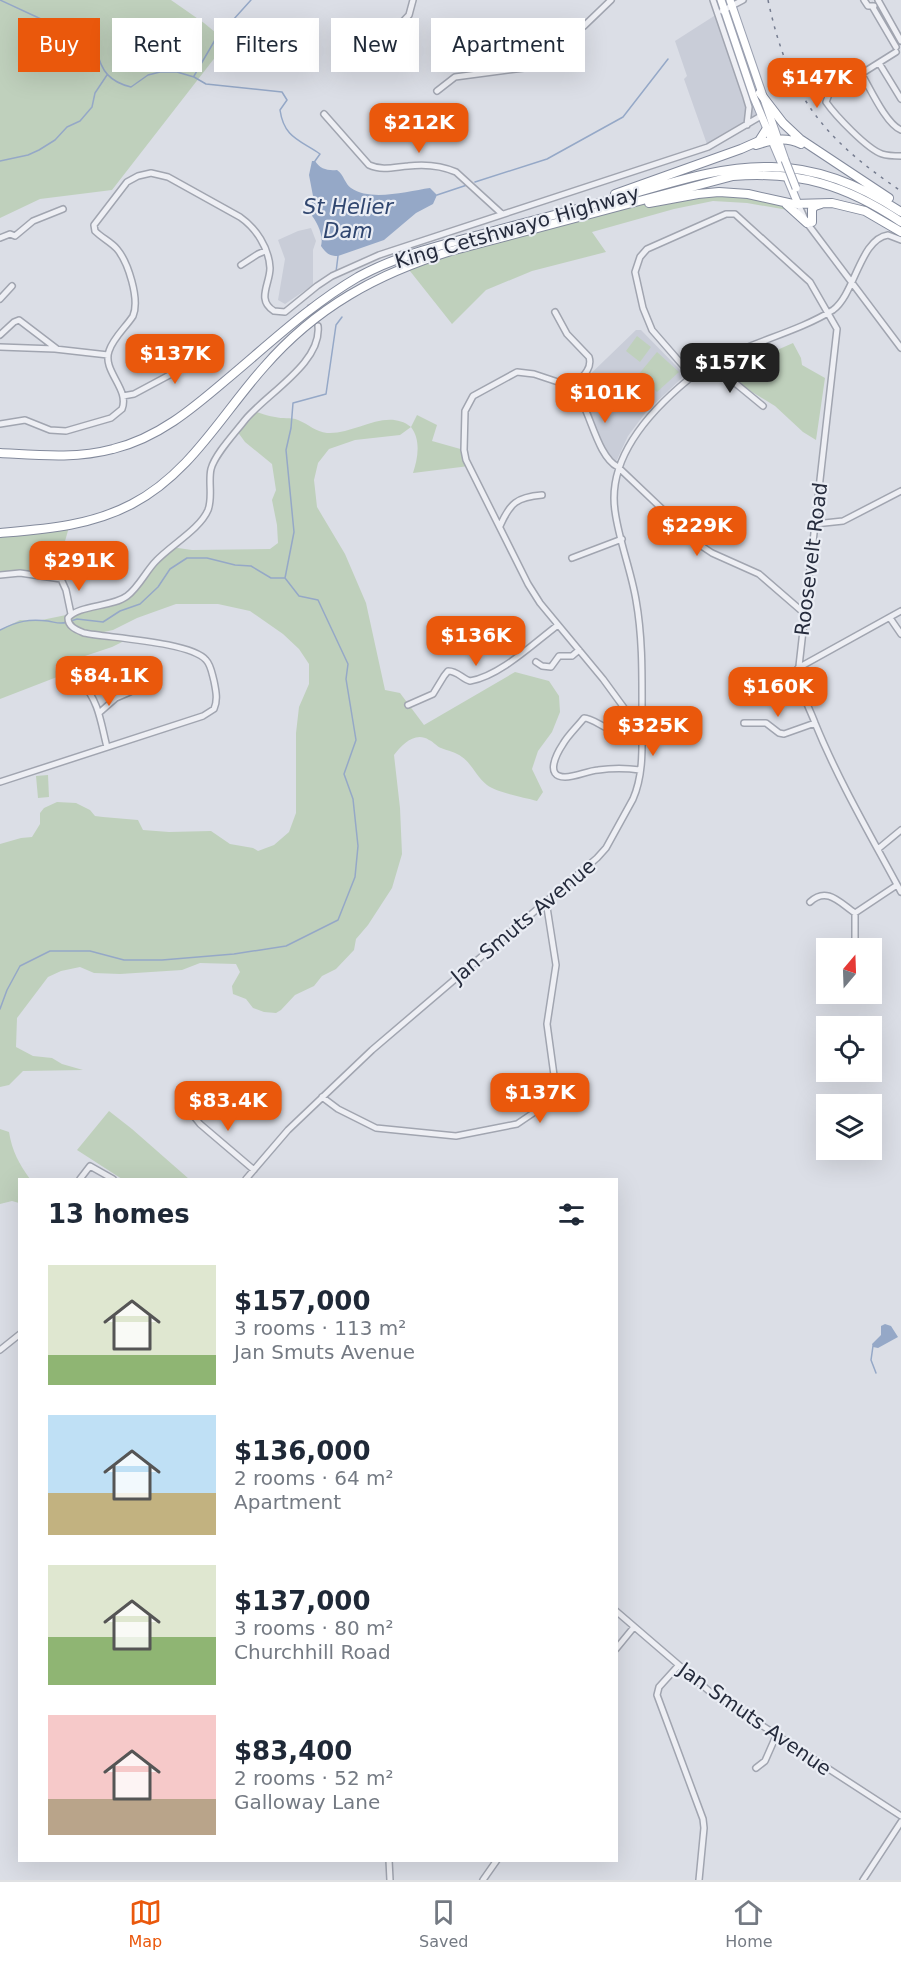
<!DOCTYPE html>
<meta charset="utf-8">
<style>
body{margin:0;font-family:"DejaVu Sans",sans-serif;background:#f2f2f3;color:#1f2937;height:100vh;display:flex;flex-direction:column;font-size:22px;white-space:nowrap}
*{box-sizing:border-box;margin:0}
p{font-size:20px;color:#747a83}
.icon{flex:none;width:33px;height:33px;fill:none;stroke:currentColor;stroke-width:2;stroke-linecap:round;stroke-linejoin:round}
.map{position:relative;flex:1;overflow:hidden}
.panel{position:absolute;left:18px;top:1178px;width:600px;height:684px;display:flex;flex-direction:column;background:#fff;border-radius:0px;box-shadow:0 6px 24px #0002}
.panel>*{flex:none}
.guide{position:absolute;left:18px;top:18px;width:600px;height:54px;display:flex;gap:12px}
.needle{width:39px;rotate:19deg}
.fabs{position:absolute;left:816px;top:938px;display:grid;gap:12px}
.fabs a{display:grid;place-items:center;width:66px;height:66px;border-radius:0px;background:#fff;box-shadow:0 6px 24px #0002;font-size:30px}
.price{position:absolute;translate:-50% -51px;padding:0 14px;border-radius:12px;background:#ea580c;color:#fff;font-size:20px;line-height:39px;filter:drop-shadow(0 2px 3px #0008)}
.price::after{content:'';position:absolute;left:50%;top:36px;width:18px;height:14px;margin-left:-9px;background:inherit;clip-path:polygon(0 0,100% 0,50% 100%)}
.price.active{background:#222;color:#fff}
ul{padding:0;list-style:none}
li{display:flex;align-items:center;gap:18px;height:150px;padding:0 30px}
li span{display:grid;place-items:center;flex:none;width:168px;height:120px;border-radius:0px;color:#555}
li>.icon{margin-inline-start:auto}
span .icon{width:72px;height:72px;fill:#fffc;stroke-width:1}
li b{font-size:26px}
h2{display:flex;justify-content:space-between;align-items:center;height:72px;padding:0 30px;font-size:26px}
.tag{padding:0 21px;border-radius:0px;background:#fff;box-shadow:0 6px 24px #0002;font-size:21px;line-height:54px}
.tag.active{background:#ea580c;color:#fff}
.dock{display:flex;justify-content:space-around;align-items:center;height:84px;border-top:2px solid #e0e1e3;background:#fff;font-size:16px;color:#747a83}
.dock a{display:grid;justify-items:center;gap:3px}
.dock .active{color:#ea580c}
.map>svg:first-child{display:block}
.built{fill:#c9cdd8}
.green{fill:#bfd0bc}
.water{fill:#95a8c7}
.lines{fill:none;stroke-linecap:round;stroke-linejoin:round}
.stream{stroke:#95a8c7;stroke-width:1.5}
.minor-tunnel{stroke:#b7bac4;stroke-width:5;stroke-dasharray:5 2.5;stroke-linecap:butt}
.minor-casing{stroke:#a1a5b0;stroke-width:8}
.major-casing{stroke:#9ba1b1;stroke-width:9}
.highway-casing{stroke:#838a9c;stroke-width:10}
.minor{stroke:#eeeff4;stroke-width:5}
.major{stroke:#fff;stroke-width:7}
.highway{stroke:#fff;stroke-width:8}
.rail{stroke:#757c8f;stroke-width:1.5;stroke-dasharray:3 6;stroke-linecap:butt}
.major-bridge-casing{stroke:#9ba1b1;stroke-width:9;stroke-linecap:butt}
.major-bridge{stroke:#fff;stroke-width:7}
.labels{text-anchor:middle;stroke-width:4.5;stroke-linejoin:round;paint-order:stroke}
.street-label{font-size:20px;fill:#252b3c;stroke:#eaedf4}
.water-label{font-size:21px;font-style:italic;fill:#30466f;stroke:#eaedf4}
</style>
<div class="map">
<svg width="901" height="1880" viewBox="0 0 901 1880">
<rect width="100%" height="100%" fill="#dbdee6"/>
<!-- built -->
<path class="built" d="M725,9L761,116L708,147L684,79L687,76L675,41Z
M311,228L316,241L313,250V285L285,304L278,300L285,259L278,240L298,231Z
M636,330H641L685,375L646,412L628,436L615,464L602,443L578,386Z"/>
<!-- green -->
<path class="green" d="M0,0H171L204,23L227,42L112,190L40,199L0,218Z
M719,192L781,202L788,210L747,203L713,201L674,209L592,232L606,252L532,271L486,290L452,324L406,266C509,239 613,205 719,192Z
M637,336L651,347L640,362L626,351Z
M793,343L801,358L802,365L825,378L816,440L803,432L775,406L747,389L725,373Z
M657,352L679,372L657,392L649,385L650,381L638,375Z
M253,411C260,413 267,416 275,417C282,419 291,417 298,420C308,424 316,432 327,433C355,435 386,407 411,427L417,415L437,425L432,441L464,450L469,466L413,473C418,458 421,440 411,427L400,435L355,440L329,449L318,463L314,480L317,507L345,554L366,603L385,690L400,693L424,725L515,672L549,681L559,696L560,712L552,732L538,751L532,769L543,792L537,801C523,797 498,793 487,785C476,776 472,764 462,757C456,752 448,751 441,748C436,746 434,742 429,740C415,731 402,745 394,755L400,808L402,854L392,888L368,925L356,939L354,950L336,969L322,976L314,986L295,995L281,1010L276,1013L264,1012L253,1008L246,999L233,994L232,986L240,972L236,964L200,963L182,970L120,974L94,973L80,967L61,971L48,977L17,1018L16,1047L33,1056L52,1058L62,1064L83,1070L23,1071L9,1085L0,1087V844L21,838L32,837L40,824V813L44,808L57,802L76,803L90,810L95,816L103,817L138,820L143,830L169,832L211,831L230,844L253,848L258,851L274,845L289,832L296,813V733L299,707L309,684V664L299,649L283,634L250,611L218,604H176L137,618L113,630L95,634L126,640L112,647L55,666L57,677L0,699V630L20,620L37,621L71,614L125,598L171,547L192,550L270,549L278,543L277,525L272,500L276,490L272,464L245,442L237,431Z
M69,527L60,559L64,574L61,579L20,573L0,574V533Z
M48,775L49,797L38,798L36,776Z
M109,1111L132,1129L189,1179H122L77,1150Z
M0,1129L9,1132C12,1151 19,1164 30,1179H20L19,1203L12,1201L0,1204Z"/>
<!-- water -->
<path class="water" d="M312,161H315C320,169 328,171 337,170C344,175 345,184 351,188C371,202 408,191 430,188L437,195L433,204L416,213L384,240L338,256C329,256 326,253 321,246C324,235 317,222 310,213L313,196L309,175Z
M885,1324L891,1326L898,1337L878,1348L873,1347L872,1344L881,1335V1326Z"/>
<g class="lines">
<!-- stream -->
<path class="stream" d="M0,0L41,19L61,34L84,42L97,51C101,71 110,82 131,87L148,75L160,72H177L194,77L206,84L282,92L287,100L280,110C284,138 300,140 320,154L315,161
M194,76L215,40L251,0
M0,161L28,155L39,150L55,140L67,127L80,121L92,107L95,93L107,75
M475,182L547,159L623,117L668,59
M437,195L467,185
M336,272L338,256
M71,621L77,619L103,622L120,611L140,604L158,587L170,569L187,558H207L235,565L251,566L271,578H284
M0,630C18,621 28,619 48,621C55,622 60,625 67,622
M0,1009L7,990L20,966L50,951H90L124,960H162L234,954L286,946L338,920L355,877L358,846L353,799L344,774L356,740L346,679L348,664L318,600L299,596L285,578L294,532L286,450L291,428L293,403L326,394L336,325L342,317
M873,1346L871,1360L876,1373"/>
<!-- minor-tunnel -->
<path class="minor-tunnel" d="M309,304L318,326"/>
<!-- minor casing -->
<g class="minor-casing">
<path id="minor" d="M713,0L746,97L749,107L747,125
M864,0L868,6H874
M878,0L901,41
M872,6L896,47
M722,11L743,0
M394,31L409,15L413,0
M896,52L829,94L826,102C835,115 867,149 882,154C888,156 895,156 901,156
M879,63L901,99
M861,73C870,88 886,124 901,130
M437,91L455,77L524,68L533,63L584,26L611,0
M324,114L369,165C382,171 395,167 408,166C425,164 440,165 456,172L502,214
M798,204L807,223L901,348
M0,238L10,234L15,236L33,221L63,209
M241,265L258,254L265,251
M0,299L12,286
M555,312L567,334L589,357C593,369 581,378 573,387
M0,335L14,322L19,320L57,349
M0,347L55,349L108,355
M712,364L763,406
M692,376L652,330L643,308L635,272L640,257L647,249L726,214H735L810,282L837,329L798,675C800,692 809,707 815,723C839,782 871,836 901,892
M123,396L134,394L190,364L204,341
M0,424L25,420L50,430L66,431L111,418L122,409C130,389 102,371 109,351C113,338 126,327 133,316C140,299 128,262 117,249C111,242 102,238 95,231L94,225L127,182L138,176L151,173L168,177L240,217C256,228 269,248 270,268C270,284 256,300 274,311L285,312L317,286L332,276L379,255L708,147L761,116
M815,524L843,521L901,491
M500,526C510,503 517,497 542,495
M572,558L622,539
M0,575L20,573L61,579L66,590L71,614
M890,618L901,634
M536,662L542,666L551,667L559,656H572L579,650
M798,668L901,611
M82,683C99,701 101,724 107,747
M408,705L433,694L444,676L448,671C458,671 462,679 470,681C500,676 534,643 558,625
M99,713L116,698L130,692
M744,723H766L779,733L784,734L815,723
M642,729L632,723L630,716L603,679L540,603L528,584L466,460L464,450L465,411L473,396L517,372L534,374L573,387C590,407 596,456 618,467L700,545L712,553L759,574L804,613
M617,732C604,729 593,718 584,718C577,727 568,735 563,744C557,753 544,777 565,777C576,777 587,771 598,770C612,768 626,768 640,770
M0,782L203,716L214,709C218,700 216,691 214,681C212,674 211,665 206,660C191,642 110,638 84,633C77,630 68,627 68,618C78,605 113,607 127,596C139,587 146,571 156,561C171,545 200,529 208,510C213,497 208,482 211,469C215,454 235,433 245,420C266,394 322,363 318,326
M878,849L901,830
M810,902C827,886 840,903 855,913L897,885
M855,948V913
M322,1097L338,1109L376,1128L456,1136L517,1124L551,1101L556,1090L547,1024L556,965L546,901
M188,1109L200,1124L254,1170
M80,1179L90,1166L113,1179
M246,1179L288,1130L372,1050L597,858L606,848L633,799C644,774 642,745 642,718C642,679 643,639 636,600C631,570 619,541 615,511C607,457 650,411 689,379C729,346 790,337 833,310C855,294 860,239 888,235L901,240
M0,1350L20,1334
M616,1611L709,1691L901,1816
M616,1649L634,1627
M678,1666L659,1687L657,1695L703,1819L704,1828L699,1880
M756,1768L765,1761L776,1736
M389,1860L390,1880
M483,1880L497,1860
M863,1880L901,1822"/>
</g>
<!-- major casing -->
<g class="major-casing">
<path id="major" d="M721,0L754,98L781,162
M730,0L785,160
M788,180L798,204"/>
</g>
<!-- highway casing -->
<g class="highway-casing">
<path id="highway" d="M760,93L783,123L800,139L889,198
M756,145C772,140 785,136 801,144
M615,194L741,149L759,141L766,130
M649,203L698,194L719,192L748,194L793,204L832,203L865,211L901,232
M786,204L807,223
M812,222V209L815,206L821,204
M0,453C38,455 76,459 113,449C158,438 192,409 226,380C268,345 310,305 358,277C396,256 438,246 479,235C519,224 559,214 599,203C655,189 713,165 772,167C820,168 862,186 901,212
M0,533C46,529 90,526 132,504C190,474 222,414 264,367C316,307 377,274 451,251L733,176C799,171 846,185 901,222"/>
</g>
<!-- minor -->
<use href="#minor" class="minor"/>
<!-- major -->
<use href="#major" class="major"/>
<!-- highway -->
<use href="#highway" class="highway"/>
<!-- rail -->
<path class="rail" d="M768,0C788,94 822,138 901,191"/>
<!-- major-bridge casing -->
<g class="major-bridge-casing">
<path id="major-bridge" d="M785,160L796,188"/>
</g>
<!-- major-bridge -->
<use href="#major-bridge" class="major-bridge"/>
</g>
<g class="labels">
<!-- street labels -->
<g class="street-label">
<text transform="translate(517 227) rotate(-16)" y="7">King Cetshwayo Highway</text>
<text transform="translate(811 559) rotate(-83)" y="7">Roosevelt Road</text>
<text transform="translate(523 921) rotate(-40)" y="7">Jan Smuts Avenue</text>
<text transform="translate(755 1719) rotate(35)" y="7">Jan Smuts Avenue</text>
</g>
<!-- water labels -->
<g class="water-label">
<text x="348" y="214">St Helier<tspan x="348" dy="24">Dam</tspan></text>
</g>
</g>
</svg>
<div class="fabs">
<a><svg class="needle" viewBox="-14 -14 28 28"><path d="M0-13l5 13h-10z" fill="#e53935"/><path d="M0 13l5-13h-10z" fill="#747a83"/></svg></a>
<a><svg class="icon" aria-label="locate" viewBox="0 0 24 24"><circle cx="12" cy="12" r="6"/><path d="M12 2v4M12 18v4M2 12h4M18 12h4"/></svg></a>
<a><svg class="icon" aria-label="layers" viewBox="0 0 24 24"><path d="M12 4l9 5-9 5-9-5zM3 14l9 5 9-5"/></svg></a>
</div>
<b class="price" style="left:817px;top:109px">$147K</b>
<b class="price" style="left:419px;top:154px">$212K</b>
<b class="price" style="left:175px;top:385px">$137K</b>
<b class="price active" style="left:730px;top:394px">$157K</b>
<b class="price" style="left:605px;top:424px">$101K</b>
<b class="price" style="left:697px;top:557px">$229K</b>
<b class="price" style="left:79px;top:592px">$291K</b>
<b class="price" style="left:476px;top:667px">$136K</b>
<b class="price" style="left:109px;top:707px">$84.1K</b>
<b class="price" style="left:778px;top:718px">$160K</b>
<b class="price" style="left:653px;top:757px">$325K</b>
<b class="price" style="left:540px;top:1124px">$137K</b>
<b class="price" style="left:228px;top:1132px">$83.4K</b>
<div class="guide">
<a class="tag active">Buy</a>
<a class="tag">Rent</a>
<a class="tag">Filters</a>
<a class="tag">New</a>
<a class="tag">Apartment</a>
</div>
<section class="panel">
<h2>13 homes<svg class="icon" aria-label="filters" viewBox="0 0 24 24"><path d="M4 7h16M4 17h16"/><circle cx="9" cy="7" r="2"/><circle cx="15" cy="17" r="2"/></svg></h2>
<ul>
<li><span style="background:linear-gradient(#dfe7d0 75%,#8fb573 0)"><svg class="icon" aria-label="home" viewBox="0 0 24 24"><path d="M3 11l9-7 9 7M6 9v11h12V9"/></svg></span><div><b>$157,000</b><p>3 rooms · 113 m²</p><p>Jan Smuts Avenue</p></div></li>
<li><span style="background:linear-gradient(#bfe0f5 65%,#c2b280 0)"><svg class="icon" aria-label="home" viewBox="0 0 24 24"><path d="M3 11l9-7 9 7M6 9v11h12V9"/></svg></span><div><b>$136,000</b><p>2 rooms · 64 m²</p><p>Apartment</p></div></li>
<li><span style="background:linear-gradient(#dfe7d0 60%,#8fb573 0)"><svg class="icon" aria-label="home" viewBox="0 0 24 24"><path d="M3 11l9-7 9 7M6 9v11h12V9"/></svg></span><div><b>$137,000</b><p>3 rooms · 80 m²</p><p>Churchhill Road</p></div></li>
<li><span style="background:linear-gradient(#f6c9c9 70%,#b9a48a 0)"><svg class="icon" aria-label="home" viewBox="0 0 24 24"><path d="M3 11l9-7 9 7M6 9v11h12V9"/></svg></span><div><b>$83,400</b><p>2 rooms · 52 m²</p><p>Galloway Lane</p></div></li>
</ul>
</section>
</div>
<nav class="dock">
<a class="active"><svg class="icon" aria-label="map" viewBox="0 0 24 24"><path d="M3 6l6-2 6 2 6-2v14l-6 2-6-2-6 2zM9 4v14M15 6v14"/></svg>Map</a>
<a><svg class="icon" aria-label="saved" viewBox="0 0 24 24"><path d="M7 4h10v16l-5-4-5 4z"/></svg>Saved</a>
<a><svg class="icon" aria-label="home" viewBox="0 0 24 24"><path d="M3 11l9-7 9 7M6 9v11h12V9"/></svg>Home</a>
</nav>
